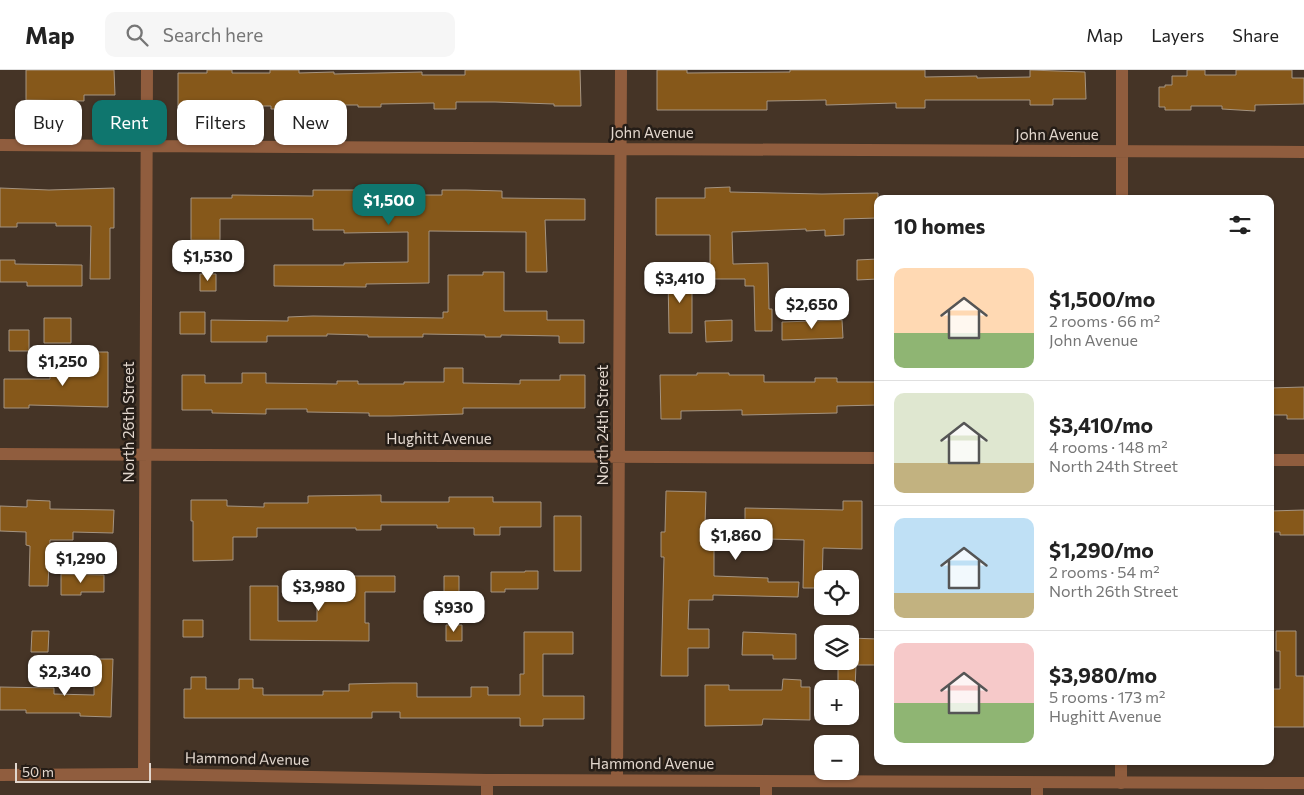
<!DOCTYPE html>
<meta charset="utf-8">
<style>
body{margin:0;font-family:Commissioner,sans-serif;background:#f6f6f6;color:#222;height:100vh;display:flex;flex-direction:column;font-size:19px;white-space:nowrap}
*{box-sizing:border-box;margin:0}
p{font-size:16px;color:#767676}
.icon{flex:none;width:28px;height:28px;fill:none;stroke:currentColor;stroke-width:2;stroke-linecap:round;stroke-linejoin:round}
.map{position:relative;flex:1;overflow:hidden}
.details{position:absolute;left:874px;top:125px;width:400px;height:570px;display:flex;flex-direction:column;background:#fff;border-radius:10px;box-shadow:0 1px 4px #0004}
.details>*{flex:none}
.banner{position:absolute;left:15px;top:30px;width:475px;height:45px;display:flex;gap:10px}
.tools{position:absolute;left:814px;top:500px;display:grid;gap:10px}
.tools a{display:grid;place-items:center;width:45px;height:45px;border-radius:10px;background:#fff;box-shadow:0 1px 4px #0004;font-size:25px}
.scale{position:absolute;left:15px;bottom:12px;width:136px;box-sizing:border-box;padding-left:5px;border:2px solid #e2d7ce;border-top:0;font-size:14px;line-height:18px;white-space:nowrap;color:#e2d7ce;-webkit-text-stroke:4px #251d17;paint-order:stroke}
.price{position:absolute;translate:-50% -42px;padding:0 11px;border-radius:10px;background:#fff;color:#222;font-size:16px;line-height:32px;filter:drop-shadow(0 1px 2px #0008)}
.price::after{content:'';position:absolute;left:50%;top:30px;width:15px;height:11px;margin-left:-8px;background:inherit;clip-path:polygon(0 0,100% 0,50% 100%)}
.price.active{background:#0f766e;color:#fff}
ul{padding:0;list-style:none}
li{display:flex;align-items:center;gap:15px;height:125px;padding:0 20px}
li+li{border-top:1px solid #e0e0e0}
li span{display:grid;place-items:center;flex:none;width:140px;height:100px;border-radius:10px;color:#555}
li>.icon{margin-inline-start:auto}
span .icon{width:60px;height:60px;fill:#fffc;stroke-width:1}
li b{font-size:21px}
h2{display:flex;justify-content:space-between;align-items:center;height:60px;padding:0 20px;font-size:21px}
.pill{padding:0 18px;border-radius:10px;background:#fff;box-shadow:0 1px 4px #0004;font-size:18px;line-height:45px}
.pill.active{background:#0f766e;color:#fff}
header{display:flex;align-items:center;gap:30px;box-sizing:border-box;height:70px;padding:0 25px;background:#fff;border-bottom:1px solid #e0e0e0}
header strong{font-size:24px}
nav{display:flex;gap:28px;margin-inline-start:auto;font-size:18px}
.search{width:350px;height:45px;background:#f6f6f6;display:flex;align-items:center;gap:12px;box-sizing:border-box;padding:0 18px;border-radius:10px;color:#767676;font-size:19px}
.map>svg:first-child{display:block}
.building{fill:#86581a;stroke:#a59481}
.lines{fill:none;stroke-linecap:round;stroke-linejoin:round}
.minor{stroke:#905d3e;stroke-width:12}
.tertiary{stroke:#905d3e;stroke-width:12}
.labels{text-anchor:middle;stroke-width:5;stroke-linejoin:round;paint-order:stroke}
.street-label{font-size:15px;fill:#e2d7ce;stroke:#251d17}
</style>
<header>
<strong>Map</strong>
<div class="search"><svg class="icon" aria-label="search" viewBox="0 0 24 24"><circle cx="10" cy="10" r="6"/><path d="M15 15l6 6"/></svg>Search here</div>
<nav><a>Map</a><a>Layers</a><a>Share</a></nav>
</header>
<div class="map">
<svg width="1304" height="725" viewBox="0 0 1304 725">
<rect width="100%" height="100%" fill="#453426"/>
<!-- building -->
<path class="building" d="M26,0H114L115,25H84V31L26,30Z
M207,0H232V3H270V0H299V3L334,2V4L422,2V5H465V0H580L581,36H554V34L495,32H456V39H434V33L381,34V37H358V35H300V39H271V36H239V33L200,34V36L178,37V3H207Z
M657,0H687V3L790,2V0H925V7L977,6V8L1030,7V0L1085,2L1086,29H1053V35H1030V30H925V38H896V33L826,35V30L767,31V40H657Z
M1187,0H1205V5H1236V0H1292V8H1304V34L1255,35V41L1222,39V36H1191V40H1165V37H1159V17H1165V15H1172V6H1187Z
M730,117V122L822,124L878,123V148L844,149V165L825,166V160L806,161V159L732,162L733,194L768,193L769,239H772V261H755L754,216H745V209H710V165H656V128H705V118Z
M0,118L49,120L114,118V158H110V209H90L91,156H56V153H17V157H0Z
M313,120H402V125H442V120H466L502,121V128L585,129V150H545L547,202H526V162L429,161V213L366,214V217L274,216V195H344V193L408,192V162L344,163V160H313V149H220V170H191V128H232V125L313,126Z
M878,189V209L857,210V190Z
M0,190H15V194L82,195V216H27V212H0Z
M483,202H504V241H547V250H584V273H559V266L501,265V267H485V265L423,264V267H368V265L327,264V266H267V272H211V250L288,251V247L313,246L443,248V242H448V205H483Z
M200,204H216V221H200Z
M668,206H692V263H669Z
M180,242H205V264H180Z
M44,248H71V273H44Z
M732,250V271L706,272L705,251Z
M842,250L843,268L782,270V252Z
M9,260H29V281H9Z
M88,282H108V337L29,335V338H4V309H50V302H88Z
M444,298H463V313L520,314V310H560V305H585V338H463V344L391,346H369V343L307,342V339H266V344L212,343V340H182V305H205V313H242V303H266V313L337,314V311H358V314H404V312H444Z
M697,303H729V305H764V312H815V308H837V312H878V335L837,336V343L742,345V340L681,341V349H661L660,305H697Z
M1304,317V349H1287V345H1270V318Z
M666,421L706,422L705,455H745V438L843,440V431H862V479L823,478L822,518H803L804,470L768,469V473L730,472V478H714V506L768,508V512H799L798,527L713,525V530H689L688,559H709V578H688V606H661L664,487H661V462H665Z
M381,425V432H449V427H493V432H541V457H500V465H474V458H437V455H381V460H356V458H257V467H233V490L193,491V451H191V430H227V436L264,437V433H308V426Z
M27,430L50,431V439L114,440L113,463L73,462V470H50L48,516H29L30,476L26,475V462L0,461V436L27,437Z
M1304,440V465H1280V462H1270V441Z
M554,446H581V501H554Z
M525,501H538V519H505V522H491V502H525Z
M61,504L104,505V522H81V525H61Z
M342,506H395V522H365V553H369V571L250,570V516H278V551H317V512H342Z
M444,506H459V526H444Z
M183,550H203V567H183Z
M446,555H462V571H446Z
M32,561H49L48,582H31Z
M1276,561H1296V606H1304V657H1270V619H1280V581H1276Z
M524,562H573V584H543V626H584V649H543V656H520V648H400V642H372V648H184V619H191V607H206V619H239V609H253V618H263V625H323V621H349V614L392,613H417V627H471V617H488V625H520V604H524Z
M743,562L796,564V589H773V585H742Z
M850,568L878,569V595H856L855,619H838V591H850Z
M94,589H113L111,647L80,646V643H26V640H0V617L54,618V624L94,625Z
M783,609L801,610V617H810V650L763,649L762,655L705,656V615H729V620H782Z"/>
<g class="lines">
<!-- minor -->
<path class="minor" d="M0,75L621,79L1304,82
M1122,129V0
M0,384L878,388
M1270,390H1304
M1121,691V713
M144,704L147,0
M487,710V725
M617,710L621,0
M766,711V725
M1037,725V713"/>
<!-- tertiary -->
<path class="tertiary" d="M0,705L144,704L487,710L1304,713"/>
</g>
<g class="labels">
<!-- street labels -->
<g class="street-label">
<text x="652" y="68">John Avenue</text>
<text x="1057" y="70">John Avenue</text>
<text transform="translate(129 352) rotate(-90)" y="5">North 26th Street</text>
<text transform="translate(603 355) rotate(-90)" y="5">North 24th Street</text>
<text x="439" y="374">Hughitt Avenue</text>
<text transform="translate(247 689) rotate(1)" y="5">Hammond Avenue</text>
<text x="652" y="699">Hammond Avenue</text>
</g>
</g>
</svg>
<div class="tools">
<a><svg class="icon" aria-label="locate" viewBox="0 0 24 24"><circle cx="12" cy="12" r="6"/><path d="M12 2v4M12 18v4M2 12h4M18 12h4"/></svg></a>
<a><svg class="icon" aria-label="layers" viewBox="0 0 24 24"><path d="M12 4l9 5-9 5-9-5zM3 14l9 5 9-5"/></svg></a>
<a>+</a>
<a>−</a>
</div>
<div class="scale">50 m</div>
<b class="price active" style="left:389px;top:156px">$1,500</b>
<b class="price" style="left:208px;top:212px">$1,530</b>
<b class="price" style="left:680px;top:234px">$3,410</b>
<b class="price" style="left:812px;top:260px">$2,650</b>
<b class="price" style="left:63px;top:317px">$1,250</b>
<b class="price" style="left:736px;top:491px">$1,860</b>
<b class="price" style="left:81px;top:514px">$1,290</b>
<b class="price" style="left:319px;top:542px">$3,980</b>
<b class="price" style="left:454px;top:563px">$930</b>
<b class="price" style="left:65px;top:627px">$2,340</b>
<div class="banner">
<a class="pill">Buy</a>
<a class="pill active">Rent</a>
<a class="pill">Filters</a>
<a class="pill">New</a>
</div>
<section class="details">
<h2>10 homes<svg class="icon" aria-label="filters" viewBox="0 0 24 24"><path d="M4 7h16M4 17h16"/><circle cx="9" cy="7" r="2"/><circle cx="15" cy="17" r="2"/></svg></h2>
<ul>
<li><span style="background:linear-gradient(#ffd9b3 65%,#8fb573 0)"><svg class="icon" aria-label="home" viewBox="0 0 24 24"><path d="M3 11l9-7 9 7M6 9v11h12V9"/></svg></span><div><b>$1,500/mo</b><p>2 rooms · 66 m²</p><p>John Avenue</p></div></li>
<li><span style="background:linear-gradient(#dfe7d0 70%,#c2b280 0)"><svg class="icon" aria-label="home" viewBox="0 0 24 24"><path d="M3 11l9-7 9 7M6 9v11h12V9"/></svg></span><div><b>$3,410/mo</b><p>4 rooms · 148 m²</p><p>North 24th Street</p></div></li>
<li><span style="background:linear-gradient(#bfe0f5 75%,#c2b280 0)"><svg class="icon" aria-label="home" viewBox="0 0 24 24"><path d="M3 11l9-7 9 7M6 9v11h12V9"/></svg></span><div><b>$1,290/mo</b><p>2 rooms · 54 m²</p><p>North 26th Street</p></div></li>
<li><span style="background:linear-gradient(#f6c9c9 60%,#8fb573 0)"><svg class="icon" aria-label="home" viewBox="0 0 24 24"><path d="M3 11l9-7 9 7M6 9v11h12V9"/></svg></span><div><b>$3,980/mo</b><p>5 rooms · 173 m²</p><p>Hughitt Avenue</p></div></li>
</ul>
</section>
</div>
